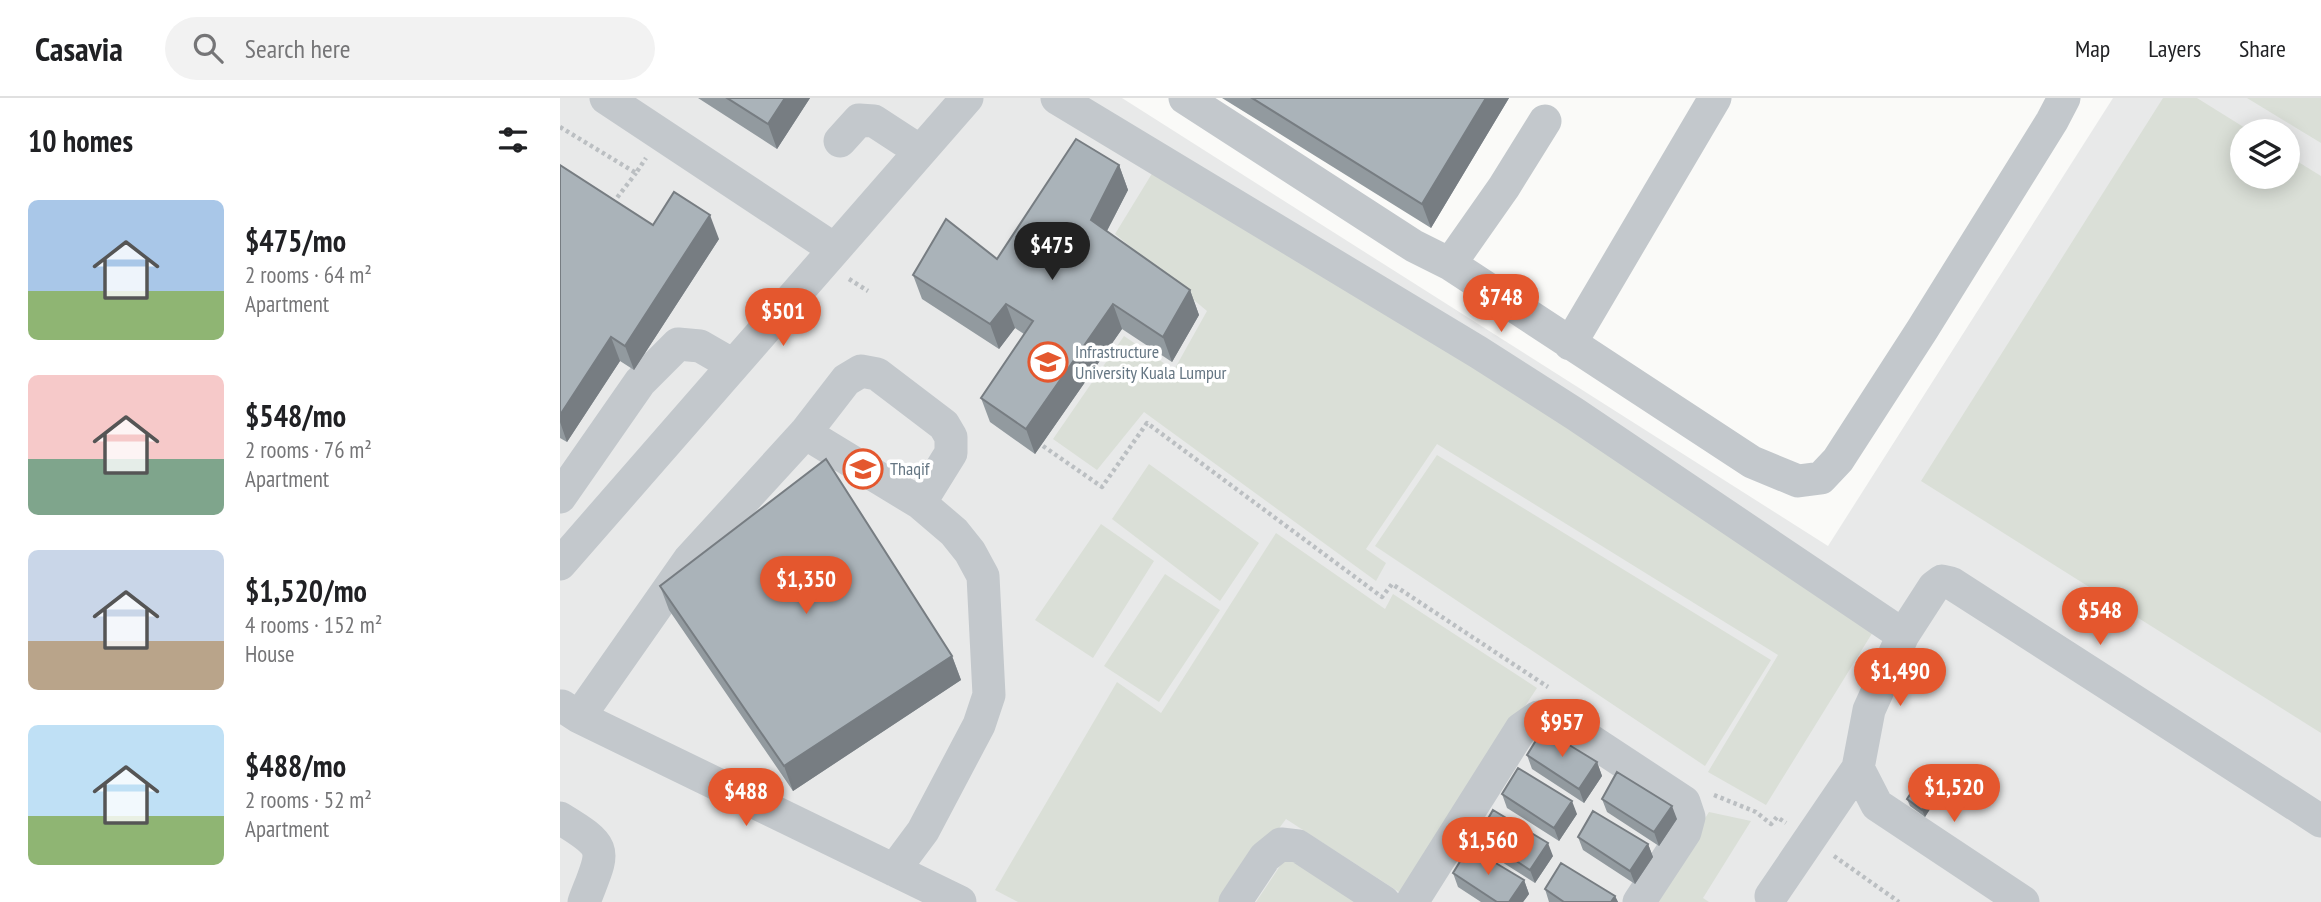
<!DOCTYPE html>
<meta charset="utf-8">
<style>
body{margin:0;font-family:"PT Sans Narrow",sans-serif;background:#f2f2f2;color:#202124;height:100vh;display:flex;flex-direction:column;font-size:26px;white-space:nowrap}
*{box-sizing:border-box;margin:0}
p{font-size:23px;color:#757577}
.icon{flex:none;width:38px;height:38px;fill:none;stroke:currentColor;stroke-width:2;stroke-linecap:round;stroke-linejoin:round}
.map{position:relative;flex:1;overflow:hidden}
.side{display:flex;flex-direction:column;background:#fff;width:560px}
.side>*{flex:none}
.buttons{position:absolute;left:1670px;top:21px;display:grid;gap:14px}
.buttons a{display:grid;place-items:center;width:70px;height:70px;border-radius:50%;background:#fff;box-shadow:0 4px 18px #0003;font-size:35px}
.price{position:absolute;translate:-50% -60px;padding:0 16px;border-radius:24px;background:#e4572e;color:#fff;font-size:23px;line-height:46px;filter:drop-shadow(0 2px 4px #0008)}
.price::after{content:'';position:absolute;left:50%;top:42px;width:21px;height:16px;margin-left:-10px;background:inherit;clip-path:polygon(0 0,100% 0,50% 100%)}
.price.selected{background:#222;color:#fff}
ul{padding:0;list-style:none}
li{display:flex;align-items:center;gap:21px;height:175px;padding:0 28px}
li span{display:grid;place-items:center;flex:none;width:196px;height:140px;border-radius:10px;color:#555}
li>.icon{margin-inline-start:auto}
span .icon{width:84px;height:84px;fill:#fffc;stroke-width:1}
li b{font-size:30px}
h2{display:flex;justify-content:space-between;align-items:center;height:84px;padding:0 28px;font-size:30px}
header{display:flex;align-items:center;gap:42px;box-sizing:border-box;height:98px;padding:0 35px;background:#fff;border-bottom:2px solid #e0e0e0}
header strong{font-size:33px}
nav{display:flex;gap:38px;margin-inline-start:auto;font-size:24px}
.search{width:490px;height:63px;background:#f2f2f2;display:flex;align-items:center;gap:18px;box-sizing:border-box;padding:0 24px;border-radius:38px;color:#757577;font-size:26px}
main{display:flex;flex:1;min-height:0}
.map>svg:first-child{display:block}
.built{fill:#e8e9e9;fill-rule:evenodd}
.green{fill:#dadfd7}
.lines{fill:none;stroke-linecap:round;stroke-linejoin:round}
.path{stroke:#bbbfc2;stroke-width:4.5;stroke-dasharray:3.5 3.5;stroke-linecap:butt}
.minor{stroke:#c3c8cc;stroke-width:33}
.wall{fill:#929a9f}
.shaded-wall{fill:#777d82}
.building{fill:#aab3b9;stroke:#777d82;stroke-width:2}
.labels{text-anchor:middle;stroke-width:7;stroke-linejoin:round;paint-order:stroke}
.poi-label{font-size:18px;fill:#657683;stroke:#fff;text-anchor:start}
</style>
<header>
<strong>Casavia</strong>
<div class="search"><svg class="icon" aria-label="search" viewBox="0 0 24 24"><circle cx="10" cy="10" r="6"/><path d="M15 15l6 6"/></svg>Search here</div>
<nav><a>Map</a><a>Layers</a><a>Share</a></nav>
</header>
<main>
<section class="side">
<h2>10 homes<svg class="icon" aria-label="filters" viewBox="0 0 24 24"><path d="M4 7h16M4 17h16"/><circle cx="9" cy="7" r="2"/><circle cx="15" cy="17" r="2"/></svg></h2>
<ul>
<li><span style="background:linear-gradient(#a9c7e8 65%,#8fb573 0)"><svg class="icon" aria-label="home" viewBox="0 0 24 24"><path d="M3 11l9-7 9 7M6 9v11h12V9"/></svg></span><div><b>$475/mo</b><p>2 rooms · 64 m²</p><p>Apartment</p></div></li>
<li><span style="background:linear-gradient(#f6c9c9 60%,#7fa58c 0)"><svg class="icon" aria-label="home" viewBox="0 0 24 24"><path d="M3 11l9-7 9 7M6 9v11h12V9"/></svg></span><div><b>$548/mo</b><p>2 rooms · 76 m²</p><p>Apartment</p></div></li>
<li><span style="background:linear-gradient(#c9d6e8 65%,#b9a48a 0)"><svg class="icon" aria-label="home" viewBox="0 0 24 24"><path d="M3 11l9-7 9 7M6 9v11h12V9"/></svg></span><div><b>$1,520/mo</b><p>4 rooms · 152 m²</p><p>House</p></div></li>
<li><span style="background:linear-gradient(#bfe0f5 65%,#8fb573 0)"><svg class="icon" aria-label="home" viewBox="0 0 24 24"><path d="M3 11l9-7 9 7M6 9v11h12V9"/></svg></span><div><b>$488/mo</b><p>2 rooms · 52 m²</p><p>Apartment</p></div></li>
</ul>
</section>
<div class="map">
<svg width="1761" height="804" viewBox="0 0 1761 804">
<rect width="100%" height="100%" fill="#fafaf8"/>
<!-- built -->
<path class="built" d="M0,0H562L1268,448L1553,0H1761V804H0ZM1682,33H1727V79H1682Z"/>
<!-- green -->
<path class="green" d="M1603,0H1637L1690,33H1682V79H1727V57L1761,78V635L1361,383Z
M1687,0H1761V45Z
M596,69L1006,321L1316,529L1206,707L1148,674L1218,557L877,346L806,451L826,465L816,483L584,314L537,372L493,341L564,238L614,272L647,213L555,136Z
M877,357L1211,562L1145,668L815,448Z
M589,366L699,445L660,503L552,421Z
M541,426L594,463L533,560L475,522Z
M716,435L825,511L833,496L977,590L842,796L726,721L664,804H458L435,792L557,584L601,615Z
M605,476L660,512L599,604L544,568Z
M1149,714L1191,723L1143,800L1149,804H1092Z
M726,759L797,804H696Z"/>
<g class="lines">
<!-- path -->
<path class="path" d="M0,29L76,75L86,60
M53,105L76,75
M289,181L308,193
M483,348L542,389L587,325L822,499L832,486L988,589
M1154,697L1196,714L1211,726L1217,719L1226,725
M1274,758L1339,804"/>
<!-- minor -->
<path class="minor" d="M46,0L274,151
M497,0L918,254L1015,316L1343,537
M625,0L854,148L890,166L1192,364L1238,383L1261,380L1278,362L1362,232L1492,23L1504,0
M280,43L299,22L314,23L360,53
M890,166L944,89L985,23
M1010,246L1155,0
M245,335L360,405L394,434L410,454L423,478L429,597L419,627L363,733L334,772
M0,399L80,284L118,246L140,248L173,267
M0,466L407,0
M2,608L19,619L400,804
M19,619L129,462L245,335L286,282L301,273L317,276L384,327L391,339V355L360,405
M1298,670L1317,707L1463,804
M0,720C51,751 44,751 24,804
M1211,798L1298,670L1309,612L1343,537L1374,489L1382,483L1391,485L1761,723
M675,804L705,759L721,746L738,748L824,804
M852,804L961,631L978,619L998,621L1124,704L1129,719L1125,734L1079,804"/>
</g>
<!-- wall -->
<path class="wall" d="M138,0H250L217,51Z
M662,0H949L871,130Z
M0,67L93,127L159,141L74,272L60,263L7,344L0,340Z
M559,67L568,92L547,133L630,192L639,217L612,264L562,231L475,356L430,324L421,300L464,236L455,230L439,251L362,201L353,177L437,161Z
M100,488L392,558L401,582L233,693L109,512Z
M967,657L1037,664L1042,678L1024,705L972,671Z
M1380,685L1382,692L1365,719L1350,708L1347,701Z
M942,696L1017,716L999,743L947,710Z
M1042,701L1117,721L1099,748L1047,714Z
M918,738L993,758L975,785L923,752Z
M1018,739L1088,746L1093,759L1075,786L1023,752Z
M893,775L964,782L969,796L963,804H921L898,789Z
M985,791L1055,798L1058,804H989Z"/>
<!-- shaded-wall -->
<path class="shaded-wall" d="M225,0H250L217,51L208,26Z
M926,0H949L871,130L862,106Z
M559,67L568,92L540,146L531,122Z
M150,117L159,141L74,272L65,248Z
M630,192L639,217L612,264L603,239Z
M446,206L455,230L439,251L430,226Z
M553,206L562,231L475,356L466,331Z
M51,239L60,263L7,344L0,324V317Z
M392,558L401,582L233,693L224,668Z
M1037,664L1042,678L1024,705L1019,691Z
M1380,685L1382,692L1365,719L1362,712Z
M1012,703L1017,716L999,743L994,730Z
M1112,708L1117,721L1099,748L1094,734Z
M988,745L993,758L975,785L970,772Z
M1088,746L1093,759L1075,786L1070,773Z
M964,782L969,796L963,804H949Z
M1055,798L1058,804H1051Z"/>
<!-- building -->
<path class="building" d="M167,0H225L208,26Z
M692,0H926L862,106Z
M516,41L559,67L531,122L630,192L603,239L553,206L466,331L421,300L473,223L446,206L430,226L353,177L386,121L437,161Z
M0,67L93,127L114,94L150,117L65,248L51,239L0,317Z
M266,361L392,558L224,668L100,488Z
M983,631L1037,664L1019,691L967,657Z
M958,670L1012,703L994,730L942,696Z
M1057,674L1112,708L1094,734L1042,701Z
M1365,674L1380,685L1362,712L1347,701Z
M933,712L988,745L970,772L918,738Z
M1033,713L1088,746L1070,773L1018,739Z
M909,749L964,782L949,804H937L893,775Z
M1001,765L1055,798L1051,804H1004L985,791Z"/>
<!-- icons -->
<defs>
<g id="university-ring" transform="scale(2.0125)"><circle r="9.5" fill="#fff" stroke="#e4572e" stroke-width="1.5"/><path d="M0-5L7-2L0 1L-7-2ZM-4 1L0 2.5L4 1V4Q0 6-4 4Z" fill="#e4572e"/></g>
</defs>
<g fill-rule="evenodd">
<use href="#university-ring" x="488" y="264"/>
<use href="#university-ring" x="303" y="371"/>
</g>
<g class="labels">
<!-- poi labels -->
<g class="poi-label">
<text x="515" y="260">Infrastructure<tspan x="515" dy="21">University Kuala Lumpur</tspan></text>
<text x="330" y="377">Thaqif</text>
</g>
</g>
</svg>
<div class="buttons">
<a><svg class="icon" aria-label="layers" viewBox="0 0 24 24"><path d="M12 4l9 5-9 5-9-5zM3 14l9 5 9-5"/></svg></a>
</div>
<b class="price selected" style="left:492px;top:184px">$475</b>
<b class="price" style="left:941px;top:236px">$748</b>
<b class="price" style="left:223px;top:250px">$501</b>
<b class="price" style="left:246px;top:518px">$1,350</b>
<b class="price" style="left:1540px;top:549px">$548</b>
<b class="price" style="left:1340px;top:610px">$1,490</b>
<b class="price" style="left:1002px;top:661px">$957</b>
<b class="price" style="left:1394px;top:726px">$1,520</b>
<b class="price" style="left:186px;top:730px">$488</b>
<b class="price" style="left:928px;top:779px">$1,560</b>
</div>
</main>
